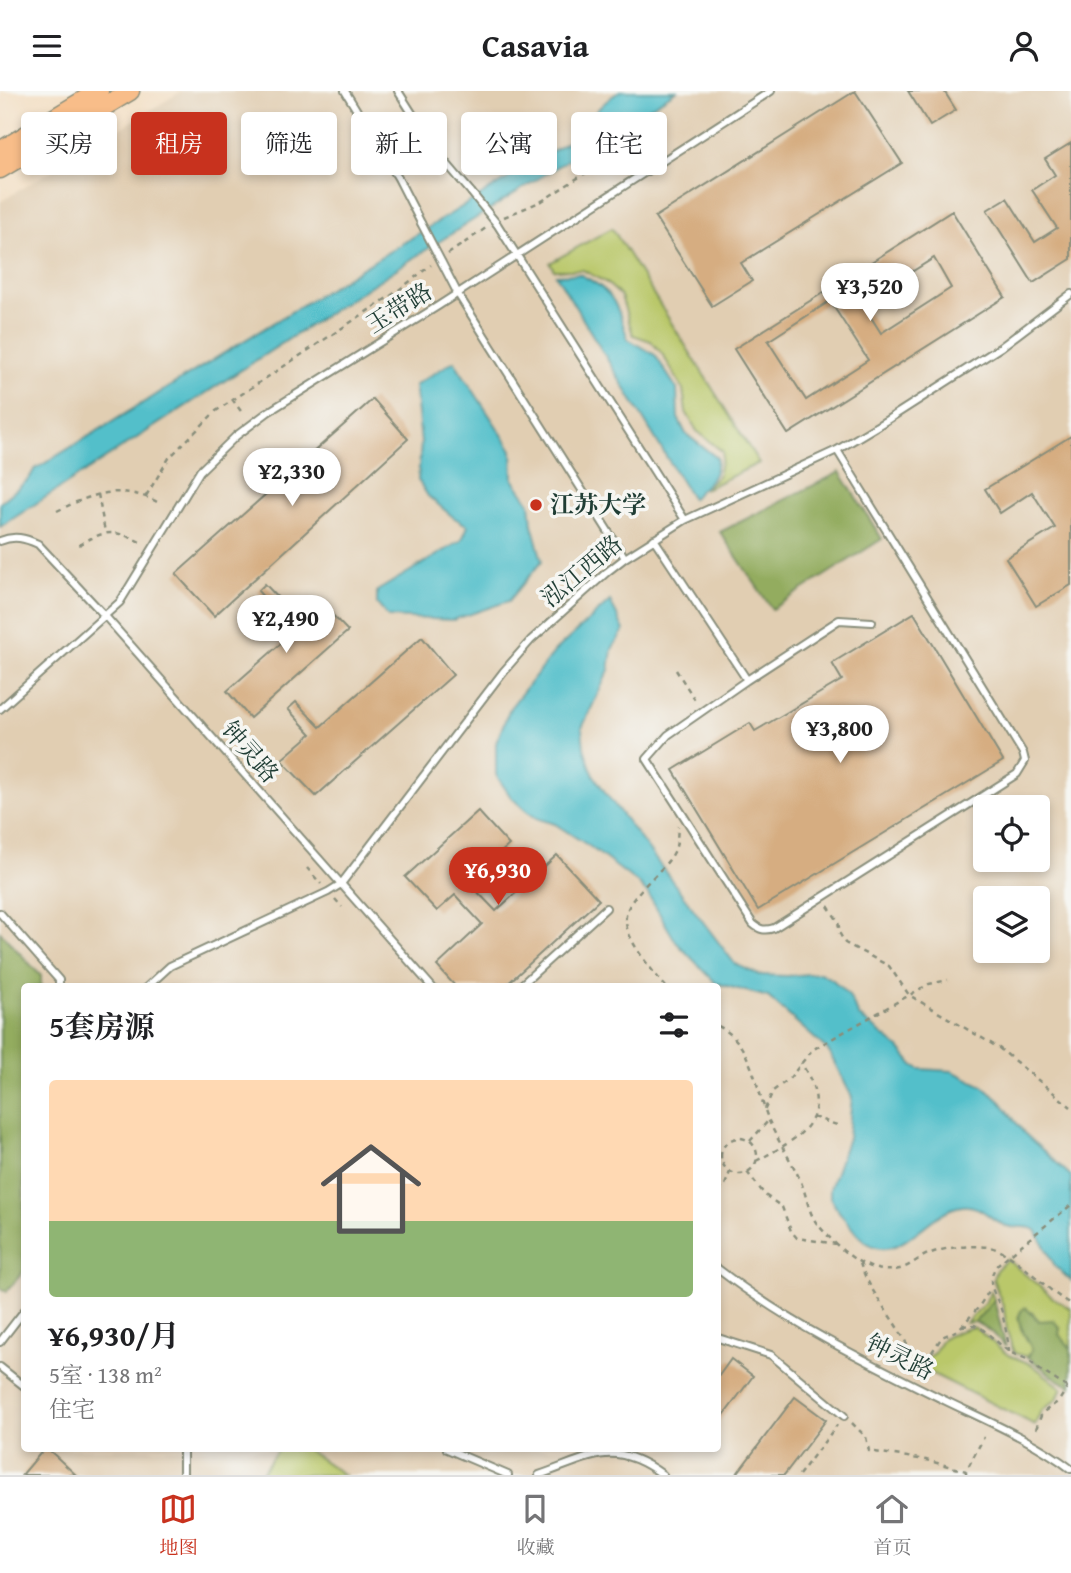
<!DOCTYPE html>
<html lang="zh">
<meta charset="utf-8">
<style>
body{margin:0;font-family:"Gentium Book Plus","Noto Serif SC",serif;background:#f2f2f2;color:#202124;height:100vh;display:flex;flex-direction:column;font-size:26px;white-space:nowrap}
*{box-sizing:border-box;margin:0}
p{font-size:23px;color:#757577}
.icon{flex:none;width:38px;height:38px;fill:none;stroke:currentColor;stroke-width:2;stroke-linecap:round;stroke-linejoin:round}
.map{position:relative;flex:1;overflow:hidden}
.sheet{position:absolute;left:21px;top:892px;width:700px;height:469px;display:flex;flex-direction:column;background:#fff;border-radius:7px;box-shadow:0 4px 10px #0003}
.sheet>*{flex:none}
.top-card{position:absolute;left:21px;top:21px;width:700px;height:63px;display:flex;gap:14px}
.buttons{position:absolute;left:973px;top:704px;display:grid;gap:14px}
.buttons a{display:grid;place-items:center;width:77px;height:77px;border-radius:7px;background:#fff;box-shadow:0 4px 10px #0003;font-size:35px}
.price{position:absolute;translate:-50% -60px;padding:0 16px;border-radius:24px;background:#fff;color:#222;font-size:23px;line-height:46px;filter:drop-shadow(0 2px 4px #0008)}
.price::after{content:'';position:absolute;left:50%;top:42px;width:21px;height:16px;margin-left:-10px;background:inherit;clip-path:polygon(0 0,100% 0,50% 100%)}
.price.current{background:#c8321e;color:#fff}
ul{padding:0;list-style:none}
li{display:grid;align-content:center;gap:14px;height:371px;padding:0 28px}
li+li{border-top:2px solid #e0e0e0}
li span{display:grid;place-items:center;height:217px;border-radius:7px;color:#555}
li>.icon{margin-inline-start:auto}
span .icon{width:126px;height:126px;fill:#fffc;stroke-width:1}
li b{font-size:30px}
h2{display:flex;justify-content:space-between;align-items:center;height:84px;padding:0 28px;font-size:30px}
.pill{padding:0 24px;border-radius:7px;background:#fff;box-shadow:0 4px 10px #0003;font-size:24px;line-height:63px}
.pill.current{background:#c8321e;color:#fff}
header{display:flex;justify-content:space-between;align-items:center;height:91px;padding:0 28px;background:#fff;font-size:32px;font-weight:600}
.menu{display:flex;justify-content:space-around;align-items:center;height:98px;border-top:2px solid #e0e0e0;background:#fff;font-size:19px;color:#757577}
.menu a{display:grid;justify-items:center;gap:4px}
.menu .current{color:#c8321e}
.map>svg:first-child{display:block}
.built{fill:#e1ceb2;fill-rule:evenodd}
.green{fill:#bac86a;stroke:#6c824f;stroke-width:2}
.forest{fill:#93ac5e;stroke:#597449;stroke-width:2}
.water{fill:#52bfca;stroke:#387e7f;stroke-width:2}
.building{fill:#d6ad81;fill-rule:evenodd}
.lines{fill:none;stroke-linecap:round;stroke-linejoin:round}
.service-casing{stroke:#898e7b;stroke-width:10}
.primary-casing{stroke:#898e7b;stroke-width:21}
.path{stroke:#898e7b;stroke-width:2.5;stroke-dasharray:5 5;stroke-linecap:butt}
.service{stroke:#fff;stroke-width:6}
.primary{stroke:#f8bd89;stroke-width:18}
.service-bridge-casing{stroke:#898e7b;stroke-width:10;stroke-linecap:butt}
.service-bridge{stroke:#fff;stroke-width:6}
.poi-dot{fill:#c8321e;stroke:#f6f6f2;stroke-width:2.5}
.labels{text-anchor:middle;stroke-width:7;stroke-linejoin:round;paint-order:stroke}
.street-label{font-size:24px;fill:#1f3d34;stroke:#f6f6f2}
.poi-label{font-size:24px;font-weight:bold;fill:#1f3d34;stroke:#f6f6f2;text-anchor:start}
</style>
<header><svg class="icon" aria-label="menu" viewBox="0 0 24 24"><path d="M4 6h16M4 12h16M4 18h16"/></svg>Casavia<svg class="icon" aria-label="person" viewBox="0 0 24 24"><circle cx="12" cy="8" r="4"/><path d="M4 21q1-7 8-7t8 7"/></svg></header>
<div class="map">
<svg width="1071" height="1384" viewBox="0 0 1071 1384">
<rect width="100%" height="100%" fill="#f6f6f2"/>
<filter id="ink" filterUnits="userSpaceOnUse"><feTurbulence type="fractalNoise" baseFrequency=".0143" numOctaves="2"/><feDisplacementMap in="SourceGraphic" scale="14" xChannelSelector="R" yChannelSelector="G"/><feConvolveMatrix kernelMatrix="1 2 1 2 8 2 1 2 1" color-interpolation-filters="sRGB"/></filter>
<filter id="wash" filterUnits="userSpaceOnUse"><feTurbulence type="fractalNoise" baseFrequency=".00686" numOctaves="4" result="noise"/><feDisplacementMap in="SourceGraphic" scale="28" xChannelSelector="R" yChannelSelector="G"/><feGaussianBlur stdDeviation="1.57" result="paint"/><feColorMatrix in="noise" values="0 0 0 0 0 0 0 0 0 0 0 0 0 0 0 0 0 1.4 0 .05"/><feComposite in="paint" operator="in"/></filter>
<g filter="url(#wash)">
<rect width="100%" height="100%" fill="#f3dec2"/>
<!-- built -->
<path class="built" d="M182,0H1071V1384H0V111ZM985,716H1038V768H985ZM985,807H1038V859H985ZM24,896H718V1358H24Z"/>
<!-- green -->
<path class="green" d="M612,137L759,372L703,399L718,385L723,361L697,340L686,321L683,298L663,264L651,250L633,244L621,205L607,192L583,179H554L550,172Z
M1007,1168L1052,1206L1071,1218V1257L1045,1230H1039L1032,1221L1018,1226L1021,1238L1032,1258L1028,1266L1014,1262L1007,1240L1004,1218L993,1188L996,1179Z
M991,1200L994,1209L975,1231L966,1232L985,1212Z
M974,1236L1008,1264L1031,1273L1062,1297L1057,1308L1041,1320L1035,1334L919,1276L918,1272L934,1262L943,1247C954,1242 963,1238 974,1236Z
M278,1358H306L344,1384H260Z"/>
<!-- forest -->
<path class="forest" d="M840,381L882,448L772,518L720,441Z
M0,841L41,885V896H24V1180L7,1200L0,1197Z
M994,1209L1006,1256L993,1242L975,1231Z
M1025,1216L1039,1230L1053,1229L1060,1237L1059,1244L1071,1257V1296L1054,1286L1028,1266L1032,1258C1027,1244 1010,1227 1025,1216Z"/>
<!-- water -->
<path class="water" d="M620,0H676L407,171L0,436V412L29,388L34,379L569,50C587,34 598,13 620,0Z
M579,183C616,201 615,211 628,248L655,264L677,298L678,327L686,343L717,367C716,392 705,391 692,408L556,184Z
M454,270L512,359L513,388L530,412L532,433L542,470L509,510L453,529L388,526L377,513V500L462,449L468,435L453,426L428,405L418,389L421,352L415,294Z
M610,510L624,539L612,558L609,579L582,637L584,657L593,683L607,704L735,873L759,884L787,885L820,882L833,889L849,905L859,925L899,957L913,974L920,978L952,980L983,995L1001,1011L1024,1042L1071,1085V1190L1055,1175L1036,1139C1027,1134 1020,1137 1011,1136C993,1134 983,1112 962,1115C922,1120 893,1191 852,1137C844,1127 835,1117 830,1106V1098L848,1047L852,1006L828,959L768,906L716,892L676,851L648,803L638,792L589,755L555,733L536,727L525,719L511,706L496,684V652L510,617L555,560Z"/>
<g id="blocks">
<!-- building -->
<path class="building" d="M855,0L902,72L741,172L752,190L712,215L655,126Z
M908,0H944L956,19L930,35Z
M1071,52V168L1033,192L987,119L1007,107L1035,151L1057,137L1032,99L1055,84L1045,68Z
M952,120L1005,206L788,343L734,258ZM934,167L951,197L881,242L862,212ZM830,210L868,269L806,309L768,250Z
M373,308L408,348L214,525L176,483Z
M1071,345V494L1036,515L1006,467L1055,437L1032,401L1000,422L985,398Z
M265,493L303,533L324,515L348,540L250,627L227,600L294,541L258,500Z
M914,522L1003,670L758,819L673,679L750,632L755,640L842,589L832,572Z
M422,546L453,584L316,705L281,669L311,643L288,618L296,611L320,636Z
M478,720L509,754L468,791L496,820L557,764L599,809L504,896H456L437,875L482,833L455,804L437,820L405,786Z
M731,1268L753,1285L718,1332V1286Z
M795,1306L826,1329L784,1384H736Z
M44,1358H48L76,1384H22Z"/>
</g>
</g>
<g filter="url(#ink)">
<use href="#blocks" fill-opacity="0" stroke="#898e7b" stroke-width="2"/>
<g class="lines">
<!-- service casing -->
<g class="service-casing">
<path id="service" d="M345,0L398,87L421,132
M398,0L436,60L471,101
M497,133L685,429
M442,172L458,203L625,467
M837,359L1023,662L1025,670L1017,683L774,837C765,840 760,839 753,833L647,668L668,644L747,589L839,529L872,531
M654,448L747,589
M0,450C14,444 25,447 38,453L105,525L432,896
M0,618L120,511L200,380L236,345L268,321L438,215L771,0
M0,822L59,889V896
M147,896L170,875L328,801L341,793L503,581L531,549L607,481L625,467L685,429L837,359L887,329L1001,256L1071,203
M519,896L606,817
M718,1178C788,1232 865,1270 944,1309C987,1330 1033,1349 1071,1378
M718,1247L771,1264L844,1325
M0,1251L24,1220
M0,1276L24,1295
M447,1358L508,1384
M183,1384V1358
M539,1384C592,1366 613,1347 663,1384"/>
</g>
<!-- primary casing -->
<g class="primary-casing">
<path id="primary" d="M0,60L99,0
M0,78L130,0"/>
</g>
<!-- path -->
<path class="path" d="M504,126L542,110L612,65
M448,163L486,137
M232,308L243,323
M98,403L105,441
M146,405L169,367L216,320L395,202L431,174
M57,420C93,402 123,392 161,413
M79,454C104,439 114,438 140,451
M676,579L697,612
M307,777L321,793
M335,808L342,816
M828,815L838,830L840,843L845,852L889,875L909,904L999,957L1071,1016
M666,896C653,881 628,851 626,832C622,806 663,783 674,761C678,753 677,744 678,735
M718,935C752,951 756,998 769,1030C778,1051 792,1070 801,1091C807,1105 808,1123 819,1135C839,1158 869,1188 903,1177C913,1173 921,1165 931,1162C947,1156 972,1154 989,1156C1014,1160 1047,1201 1071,1213
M765,1018L773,1000L789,988L812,959L929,893L948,889
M813,1026L837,1034
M721 1065a18 18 0 1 1 36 0a18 18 0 1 1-36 0Z
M750,1050L769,1029
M756,1070C802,1046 837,1027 801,972
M747,1081L765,1104L782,1116L791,1140L797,1147L836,1153
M718,1101L725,1094L730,1081
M860,1172C872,1210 909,1240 916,1280
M962,1235L974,1234L981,1237L1009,1261L1027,1268L1040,1279L1071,1299
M1009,1261C1009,1252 1004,1231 1002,1221C996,1201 983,1193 998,1173L1071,1114
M914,1270L926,1266L932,1261L942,1246L958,1239L978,1217L991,1197
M852,1332L866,1346L869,1360L926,1369L966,1380
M1036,1338L1042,1322L1059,1310L1067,1297
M799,1384L837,1334
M966,1384V1380L984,1346"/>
<!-- service -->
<use href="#service" class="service"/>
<!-- primary -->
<use href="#primary" class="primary"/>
<!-- service-bridge casing -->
<g class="service-bridge-casing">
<path id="service-bridge" d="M471,101L497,133
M421,132L442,172"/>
</g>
<!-- service-bridge -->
<use href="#service-bridge" class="service-bridge"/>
</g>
</g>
<!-- markers -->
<circle class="poi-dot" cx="536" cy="414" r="7"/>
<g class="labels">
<!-- street labels -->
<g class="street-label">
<text transform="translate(399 217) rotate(-32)" y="8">玉带路</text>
<text transform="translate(582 480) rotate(-40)" y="8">泓江西路</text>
<text transform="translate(250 661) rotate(49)" y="8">钟灵路</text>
<text transform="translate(900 1266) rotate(26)" y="8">钟灵路</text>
</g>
<!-- poi labels -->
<g class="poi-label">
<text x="550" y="422">江苏大学</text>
</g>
</g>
</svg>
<div class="buttons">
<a><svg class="icon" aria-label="locate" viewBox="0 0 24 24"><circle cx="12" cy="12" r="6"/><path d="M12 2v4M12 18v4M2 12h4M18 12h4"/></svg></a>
<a><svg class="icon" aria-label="layers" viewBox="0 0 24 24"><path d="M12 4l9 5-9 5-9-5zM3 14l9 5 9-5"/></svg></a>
</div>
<b class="price" style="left:870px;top:232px">¥3,520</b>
<b class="price" style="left:292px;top:417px">¥2,330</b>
<b class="price" style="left:286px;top:564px">¥2,490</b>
<b class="price" style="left:840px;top:674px">¥3,800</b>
<b class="price current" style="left:498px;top:816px">¥6,930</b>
<div class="top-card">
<a class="pill">买房</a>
<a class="pill current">租房</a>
<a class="pill">筛选</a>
<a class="pill">新上</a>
<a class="pill">公寓</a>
<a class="pill">住宅</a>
</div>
<section class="sheet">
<h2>5套房源<svg class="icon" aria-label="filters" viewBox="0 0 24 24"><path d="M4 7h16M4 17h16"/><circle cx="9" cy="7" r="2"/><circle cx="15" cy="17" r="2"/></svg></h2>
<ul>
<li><span style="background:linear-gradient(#ffd9b3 65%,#8fb573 0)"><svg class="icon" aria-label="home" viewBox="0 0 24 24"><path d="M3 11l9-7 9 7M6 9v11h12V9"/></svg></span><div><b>¥6,930/月</b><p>5室 · 138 m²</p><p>住宅</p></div></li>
</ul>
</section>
</div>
<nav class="menu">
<a class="current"><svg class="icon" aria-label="map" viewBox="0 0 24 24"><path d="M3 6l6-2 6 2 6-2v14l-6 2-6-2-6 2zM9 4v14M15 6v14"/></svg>地图</a>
<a><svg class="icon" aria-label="saved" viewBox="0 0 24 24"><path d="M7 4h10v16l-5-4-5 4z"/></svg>收藏</a>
<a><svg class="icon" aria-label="home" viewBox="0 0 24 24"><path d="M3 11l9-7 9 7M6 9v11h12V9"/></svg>首页</a>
</nav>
